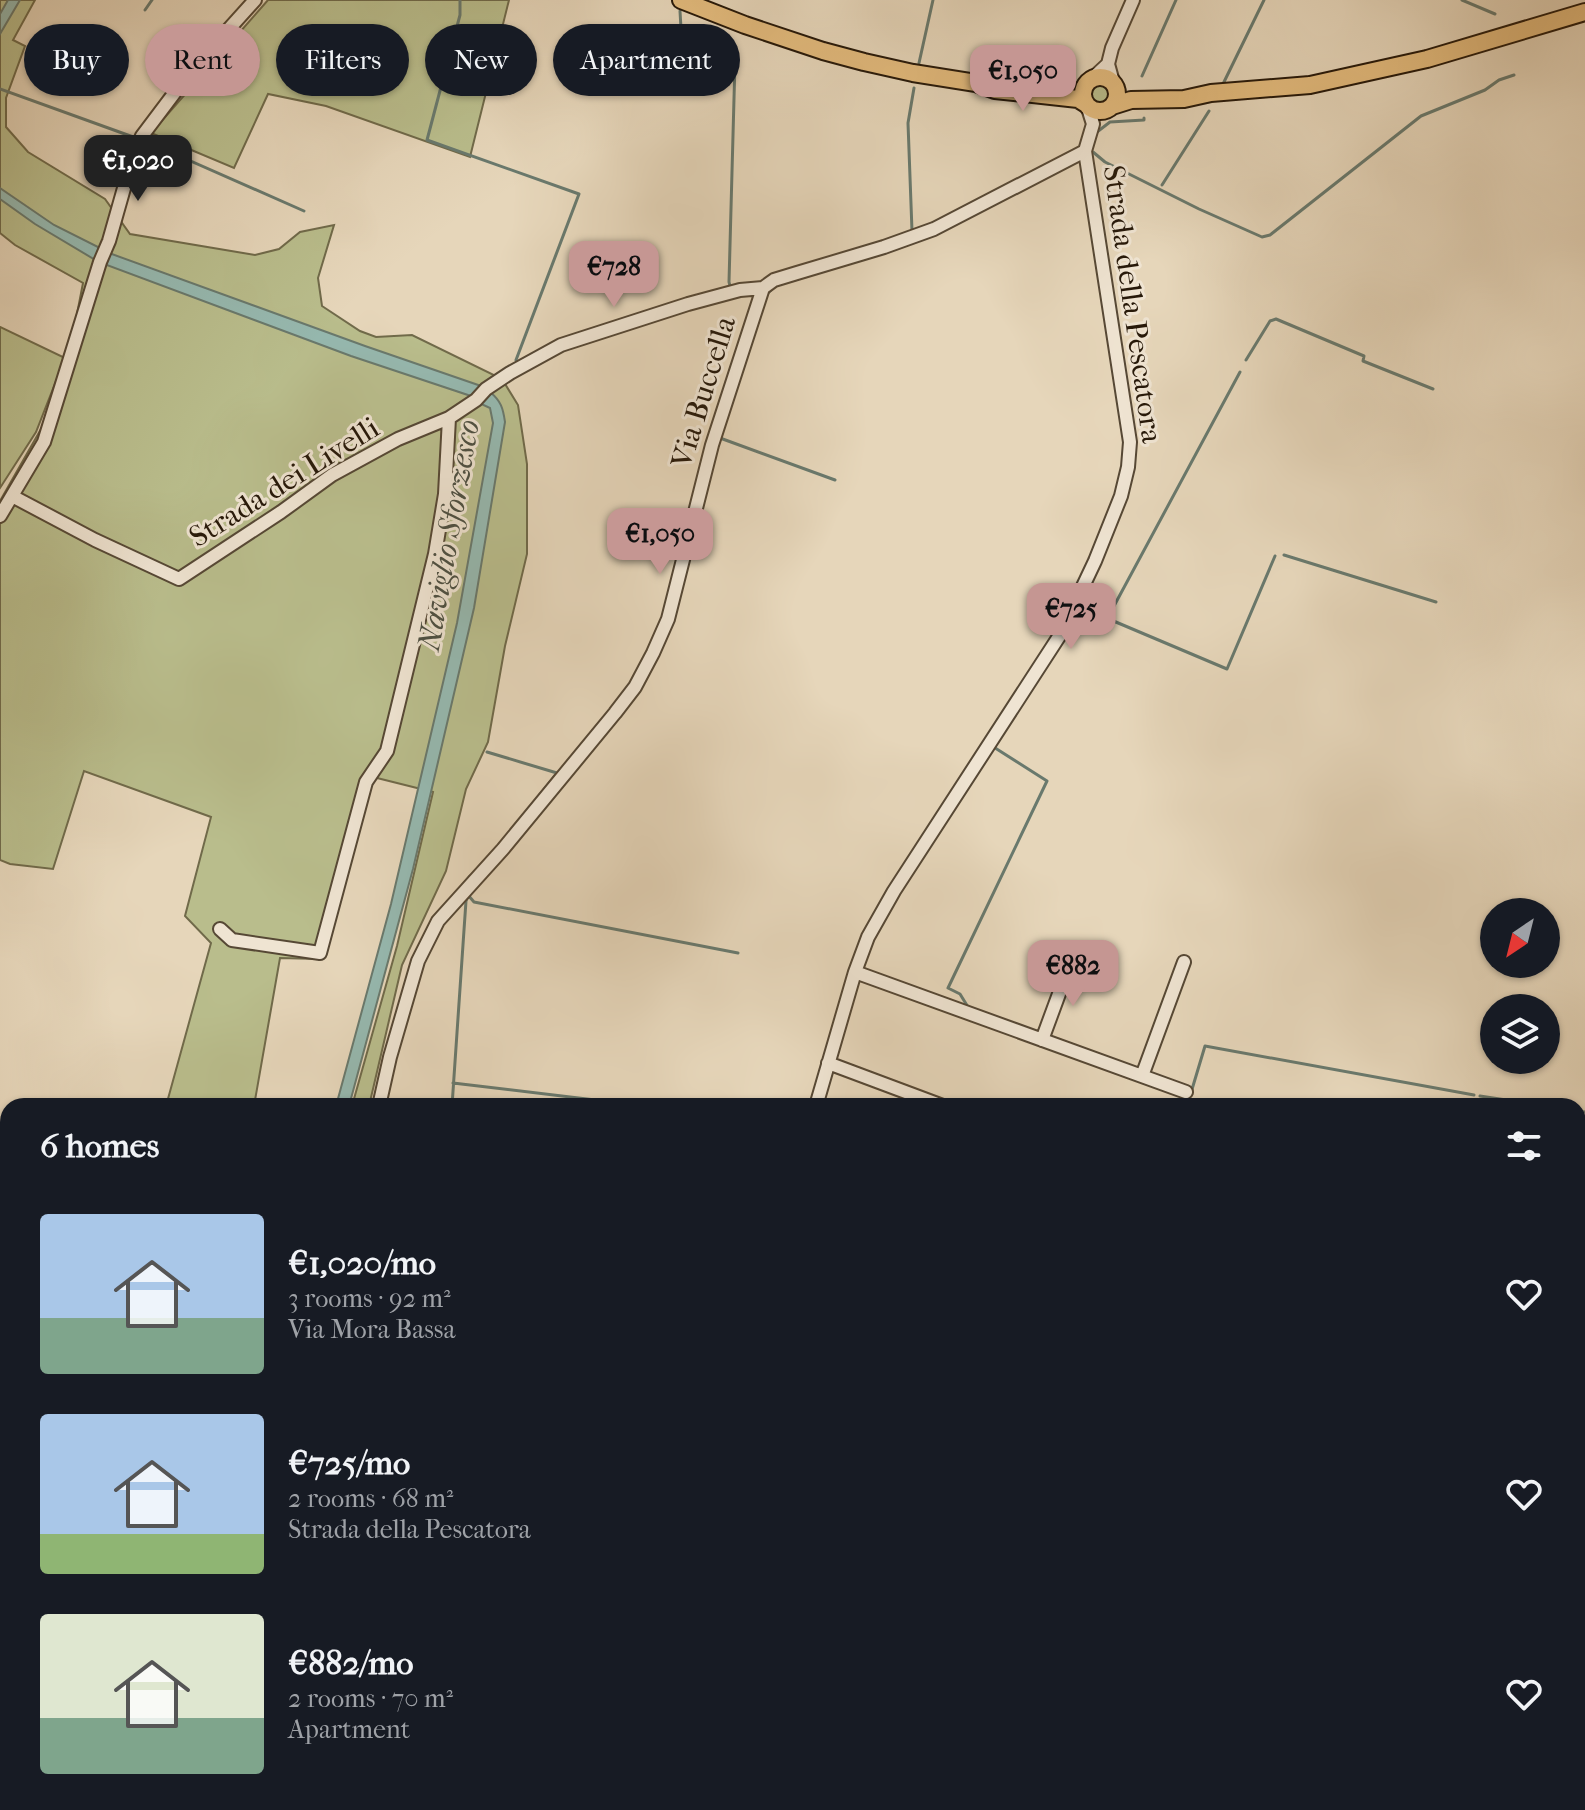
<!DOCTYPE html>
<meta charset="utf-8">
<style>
body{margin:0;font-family:"IM FELL French Canon",serif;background:#20242c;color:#f1f3f6;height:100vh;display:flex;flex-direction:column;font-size:30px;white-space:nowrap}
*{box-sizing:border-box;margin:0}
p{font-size:26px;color:#9ea1a6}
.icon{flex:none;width:44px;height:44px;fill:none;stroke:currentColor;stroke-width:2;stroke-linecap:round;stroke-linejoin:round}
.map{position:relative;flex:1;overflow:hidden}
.details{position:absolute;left:0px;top:1098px;width:1586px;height:712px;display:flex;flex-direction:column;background:#171b24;border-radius:24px 24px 0 0;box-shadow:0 2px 6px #0004}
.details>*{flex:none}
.top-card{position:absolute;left:24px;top:24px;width:800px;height:72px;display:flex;gap:16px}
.needle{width:52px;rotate:215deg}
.buttons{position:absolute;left:1480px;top:898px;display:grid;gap:16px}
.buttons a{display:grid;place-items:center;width:80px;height:80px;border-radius:50%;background:#171b24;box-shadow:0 2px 6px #0004;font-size:40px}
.price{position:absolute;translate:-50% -68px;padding:0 18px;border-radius:16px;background:#c59692;color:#111;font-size:26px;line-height:52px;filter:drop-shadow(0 2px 4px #0008)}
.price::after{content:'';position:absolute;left:50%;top:48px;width:24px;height:18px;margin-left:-12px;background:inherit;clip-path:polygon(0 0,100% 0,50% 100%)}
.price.selected{background:#222;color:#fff}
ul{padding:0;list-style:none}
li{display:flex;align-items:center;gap:24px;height:200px;padding:0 40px}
li span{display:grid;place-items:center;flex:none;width:224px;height:160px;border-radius:8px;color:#555}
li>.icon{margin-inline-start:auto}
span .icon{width:96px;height:96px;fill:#fffc;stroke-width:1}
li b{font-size:34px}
h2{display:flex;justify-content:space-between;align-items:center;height:96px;padding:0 40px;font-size:34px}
.pill{padding:0 28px;border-radius:36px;background:#171b24;box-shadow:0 2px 6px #0004;font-size:28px;line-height:72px}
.pill.selected{background:#c59692;color:#111}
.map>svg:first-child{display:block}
.green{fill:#b9bd8c;stroke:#706a4a;stroke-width:2}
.water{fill:#96b9b0;stroke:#69796d;stroke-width:2}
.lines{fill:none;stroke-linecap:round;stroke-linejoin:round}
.stream{stroke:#69796d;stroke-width:3}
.canal{stroke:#96b9b0;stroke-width:10}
.minor-casing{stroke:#564835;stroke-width:16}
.major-casing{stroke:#261809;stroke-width:20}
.minor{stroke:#efe4d2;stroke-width:12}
.major{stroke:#e3bb7d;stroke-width:16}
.labels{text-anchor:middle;stroke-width:6;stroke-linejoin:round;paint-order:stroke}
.street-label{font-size:30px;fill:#261809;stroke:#efe4d2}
.water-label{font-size:32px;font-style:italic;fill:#4d5043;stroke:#efe4d2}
</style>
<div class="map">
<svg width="1585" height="1810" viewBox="0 0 1585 1810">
<rect width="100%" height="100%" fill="#e6d6ba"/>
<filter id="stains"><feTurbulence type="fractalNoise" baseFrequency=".0025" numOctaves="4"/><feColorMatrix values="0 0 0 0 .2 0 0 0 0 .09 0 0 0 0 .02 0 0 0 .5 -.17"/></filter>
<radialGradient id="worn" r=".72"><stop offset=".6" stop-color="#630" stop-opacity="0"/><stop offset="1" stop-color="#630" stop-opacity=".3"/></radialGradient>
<!-- green -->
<path class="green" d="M0,0H35L13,40L25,46L6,98V127L28,152L105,199L130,234L255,255L279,249L300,232L334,225L318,278L322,306L360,331L376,337L412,335L502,379L518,405L527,464V554L505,646L488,742L466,789L446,871L402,965L369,1106H352L397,946L433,792L369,776L318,959L280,958L254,1106H166L211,943L185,916L211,817L84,771L53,869L10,864L0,860V501L45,422L69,355L83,283L15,245L0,233Z
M268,0H509L470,157L326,106L268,94L234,168L151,133Z
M1088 93a12 12 0 1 1 24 0a12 12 0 1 1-24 0Z
M0,327L65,358L36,432L0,488Z"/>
<!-- water -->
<path class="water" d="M8,0H20L0,34V14Z
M0,188L54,225L102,249L97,261L35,224L0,199Z
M109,253L365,346L484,387L474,397L351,356L104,264Z
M490,392C501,401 503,408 505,422L474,608L413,869L349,1106H336L391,904L457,623L493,423L490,408L479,403Z"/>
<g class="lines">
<!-- stream -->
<path class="stream" d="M460,0V15L427,140L579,194L516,360
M1462,0L1495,14
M145,10L152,0
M680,11L682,46L735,62L729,282L731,290
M919,63L933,0
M1142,76L1176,0
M1223,84L1264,0
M0,89L136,138
M1097,132L1110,122L1144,120V118
M143,140L304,211
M1093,152L1105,162L1199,209L1262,237L1270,235L1421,116L1485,90L1499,80L1514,75
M1162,185L1209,111
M912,231L908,123L914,88
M755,331L767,294L774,287
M1246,360L1270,321L1276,319L1364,356L1363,361L1433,389
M720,438L835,480
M1284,555L1436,602
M1078,606L1227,669L1275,556
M1107,619L1240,372
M650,671L664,642
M487,752L557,773L535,801
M464,889L462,886L470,876
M468,895L474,902L738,953
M968,1007L960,994L948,988L1047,781L992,746
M453,1083L645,1106
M1480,1096L1545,1106
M452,1106L464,930L466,901L469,894
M1187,1106L1205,1046L1474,1095
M1578,1111L1585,1112
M0,1479L8,1481
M1578,1772L1585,1773
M1204,1810L1206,1802"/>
<!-- canal -->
<path class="canal" d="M226,1810L228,1802"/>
<!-- minor casing -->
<g class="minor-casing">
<path id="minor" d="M1108,64L1113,82
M1094,77L1108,64L1112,48L1133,0
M12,496L95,540L179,579L281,512L332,475L398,439L449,418L476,400L486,389L510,373L561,345L688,304L740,290L763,288
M0,516L44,442L100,262L109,241L130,167L142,136L191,71L255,0
M220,929L232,940L320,953L366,782L387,751L435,554L445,494L449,418
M855,972L1186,1092
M1042,1040L1070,964
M828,1063L943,1106
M1142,1076L1184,962
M379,1106L390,1057L418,961L438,921L503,849L615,713L635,687L653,653L668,619L712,445L763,288L774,280L797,273L884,247L934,229L1085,151L1093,124L1087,105
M816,1106L855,972L868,937L894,891L1060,635L1095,561L1121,496L1128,467L1130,442L1085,151
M1578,1739L1585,1723
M0,1756L8,1746
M246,1810L248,1802
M620,1810L622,1802
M1511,1810V1802"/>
</g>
<!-- major casing -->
<g class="major-casing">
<path id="major" d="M681,0L745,25L823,51L864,62L913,73L976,83L995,90L1078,99L1086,104
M1083 94a17 17 0 1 1 34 0a17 17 0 1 1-34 0Z
M1112,106L1131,100L1184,99L1211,93L1310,85L1427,59L1585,12"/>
</g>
<!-- minor -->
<use href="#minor" class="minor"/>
<!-- major -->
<use href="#major" class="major"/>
</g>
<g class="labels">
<!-- street labels -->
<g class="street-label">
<text transform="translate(1133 304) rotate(82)" y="10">Strada della Pescatora</text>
<text transform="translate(703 392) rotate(-73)" y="10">Via Buccella</text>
<text transform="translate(284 482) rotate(-32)" y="10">Strada dei Livelli</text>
</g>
<!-- water labels -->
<g class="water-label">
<text transform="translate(448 535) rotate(-80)" y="11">Naviglio Sforzesco</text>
</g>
</g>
<rect width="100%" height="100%" filter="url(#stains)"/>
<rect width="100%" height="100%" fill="url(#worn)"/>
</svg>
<div class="buttons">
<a><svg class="needle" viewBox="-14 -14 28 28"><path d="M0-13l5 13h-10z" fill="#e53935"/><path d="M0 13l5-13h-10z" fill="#9ea1a6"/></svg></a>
<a><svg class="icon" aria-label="layers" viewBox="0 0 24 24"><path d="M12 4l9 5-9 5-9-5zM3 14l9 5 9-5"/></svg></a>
</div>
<b class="price" style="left:1023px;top:113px">€1,050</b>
<b class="price selected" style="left:138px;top:203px">€1,020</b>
<b class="price" style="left:614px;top:309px">€728</b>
<b class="price" style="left:660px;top:576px">€1,050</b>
<b class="price" style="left:1071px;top:651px">€725</b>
<b class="price" style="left:1073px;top:1008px">€882</b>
<div class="top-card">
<a class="pill">Buy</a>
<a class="pill selected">Rent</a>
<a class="pill">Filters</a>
<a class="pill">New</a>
<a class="pill">Apartment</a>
</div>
<section class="details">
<h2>6 homes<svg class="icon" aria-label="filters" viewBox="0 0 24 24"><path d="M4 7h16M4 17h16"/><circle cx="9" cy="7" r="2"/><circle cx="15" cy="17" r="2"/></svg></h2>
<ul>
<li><span style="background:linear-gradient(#a9c7e8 65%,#7fa58c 0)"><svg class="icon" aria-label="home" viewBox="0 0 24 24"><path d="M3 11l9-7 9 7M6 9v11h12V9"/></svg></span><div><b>€1,020/mo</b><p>3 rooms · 92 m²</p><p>Via Mora Bassa</p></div><svg class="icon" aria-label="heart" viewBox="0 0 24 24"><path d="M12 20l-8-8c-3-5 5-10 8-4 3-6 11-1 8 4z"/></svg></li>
<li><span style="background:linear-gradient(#a9c7e8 75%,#8fb573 0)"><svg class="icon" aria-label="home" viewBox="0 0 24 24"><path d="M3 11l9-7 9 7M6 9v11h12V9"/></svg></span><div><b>€725/mo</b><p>2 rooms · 68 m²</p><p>Strada della Pescatora</p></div><svg class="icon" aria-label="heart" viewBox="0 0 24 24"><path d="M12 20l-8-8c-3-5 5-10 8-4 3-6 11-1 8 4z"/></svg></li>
<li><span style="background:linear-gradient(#dfe7d0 65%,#7fa58c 0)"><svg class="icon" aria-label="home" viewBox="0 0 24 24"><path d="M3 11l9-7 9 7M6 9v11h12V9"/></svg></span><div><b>€882/mo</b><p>2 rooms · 70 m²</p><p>Apartment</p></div><svg class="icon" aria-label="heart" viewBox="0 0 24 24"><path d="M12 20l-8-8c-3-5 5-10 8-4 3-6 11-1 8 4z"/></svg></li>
</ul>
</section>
</div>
